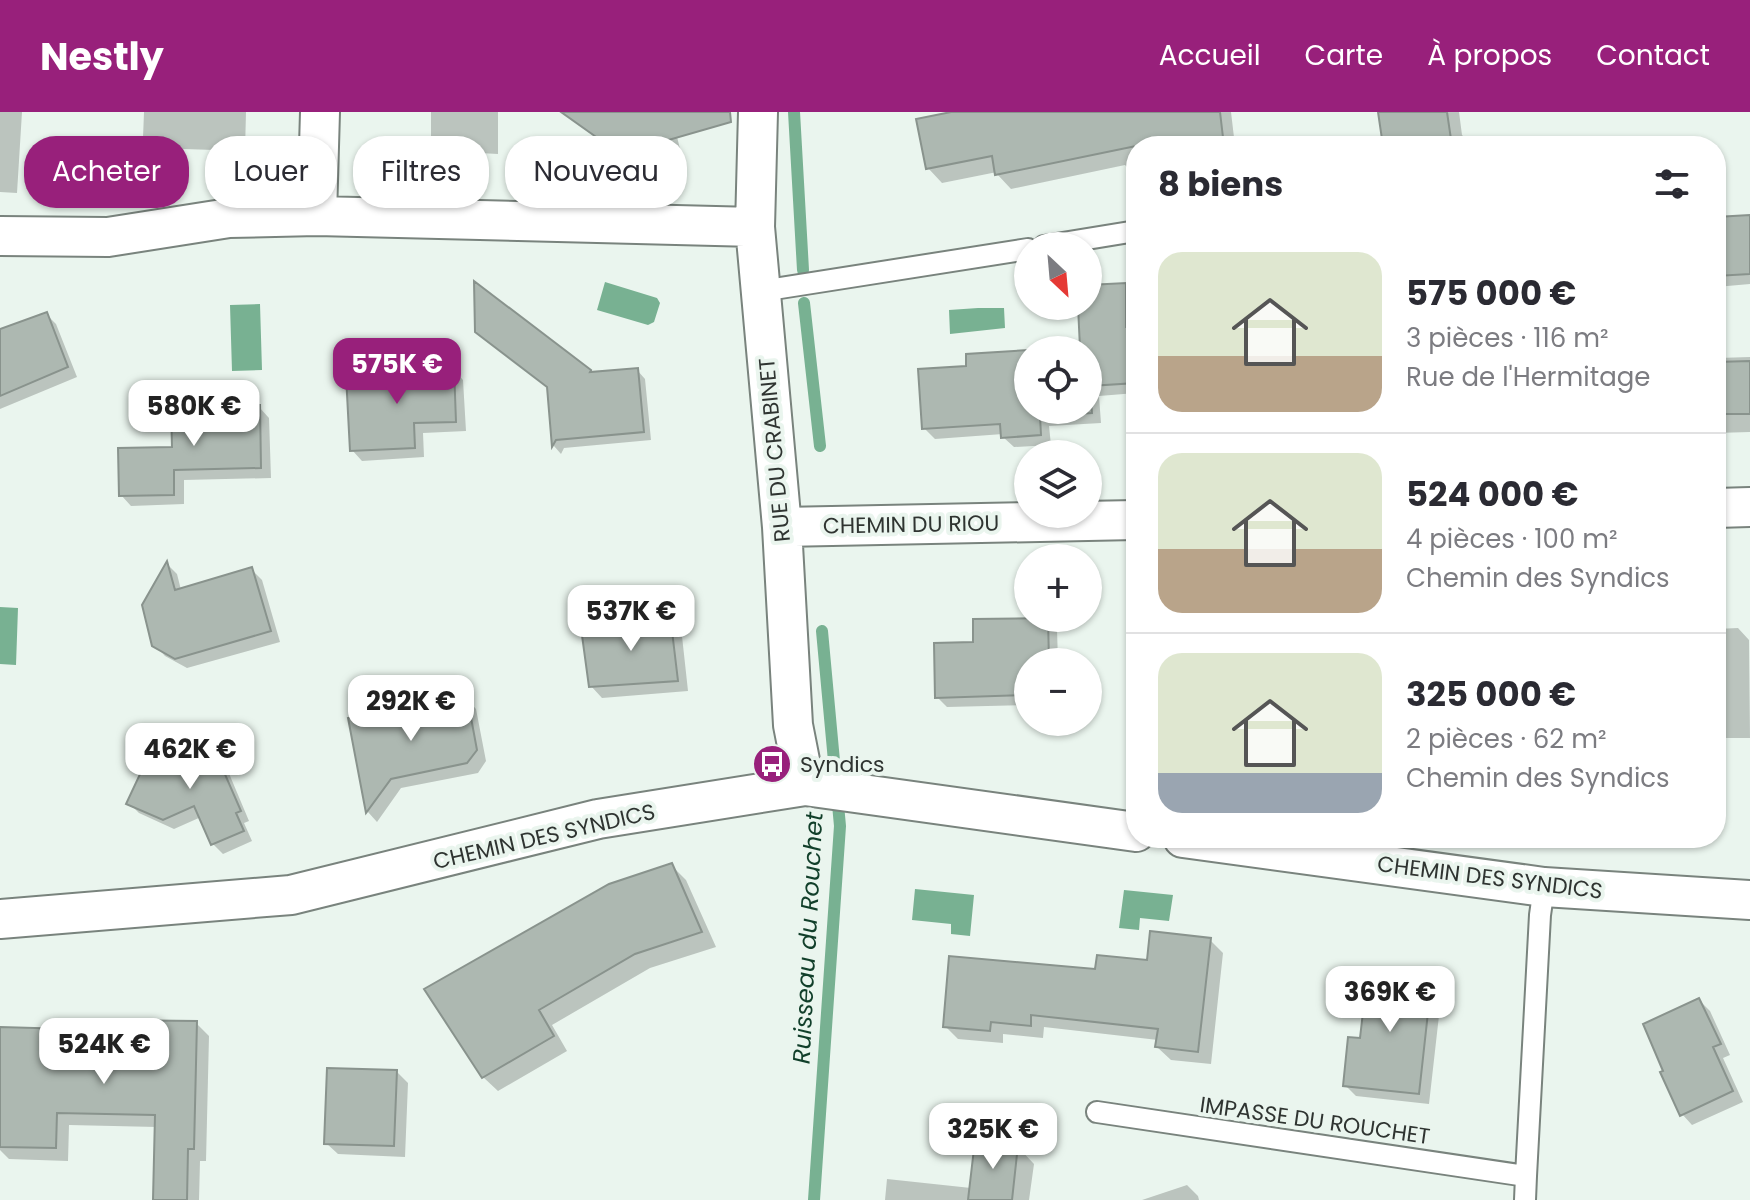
<!DOCTYPE html>
<html lang="fr">
<meta charset="utf-8">
<style>
body{margin:0;font-family:Poppins,sans-serif;background:#f2f2f3;color:#2b2b33;height:100vh;display:flex;flex-direction:column;font-size:30px;white-space:nowrap}
*{box-sizing:border-box;margin:0}
p{font-size:26px;color:#7c7c81}
.icon{flex:none;width:44px;height:44px;fill:none;stroke:currentColor;stroke-width:2;stroke-linecap:round;stroke-linejoin:round}
.map{position:relative;flex:1;overflow:hidden}
.panel{position:absolute;left:1126px;top:24px;width:600px;height:712px;display:flex;flex-direction:column;background:#fff;border-radius:32px;box-shadow:0 2px 6px #0004}
.panel>*{flex:none}
.top-card{position:absolute;left:24px;top:24px;width:760px;height:72px;display:flex;gap:16px}
.needle{width:52px;rotate:154deg}
.fabs{position:absolute;left:1014px;top:120px;display:grid;gap:16px}
.fabs a{display:grid;place-items:center;width:88px;height:88px;border-radius:50%;background:#fff;box-shadow:0 2px 6px #0004;font-size:40px}
.price{position:absolute;translate:-50% -68px;padding:0 18px;border-radius:16px;background:#fff;color:#222;font-size:26px;line-height:52px;filter:drop-shadow(0 2px 4px #0008)}
.price::after{content:'';position:absolute;left:50%;top:48px;width:24px;height:18px;margin-left:-12px;background:inherit;clip-path:polygon(0 0,100% 0,50% 100%)}
.price.current{background:#98207b;color:#fff}
ul{padding:0;list-style:none}
li{display:flex;align-items:center;gap:24px;height:200px;padding:0 32px}
li+li{border-top:2px solid #e1e1e2}
li span{display:grid;place-items:center;flex:none;width:224px;height:160px;border-radius:24px;color:#555}
li>.icon{margin-inline-start:auto}
span .icon{width:96px;height:96px;fill:#fffc;stroke-width:1}
li b{font-size:34px}
h2{display:flex;justify-content:space-between;align-items:center;height:96px;padding:0 32px;font-size:34px}
.pill{padding:0 28px;border-radius:32px;background:#fff;box-shadow:0 2px 6px #0004;font-size:28px;line-height:72px}
.pill.current{background:#98207b;color:#fff}
header{display:flex;align-items:center;gap:48px;box-sizing:border-box;height:112px;padding:0 40px;background:#98207b;color:#fff}
header strong{font-size:38px}
nav{display:flex;gap:44px;margin-inline-start:auto;font-size:28px}
.map>svg:first-child{display:block}
.water{fill:#78b192}
.shadow{fill:#0003}
.lines{fill:none;stroke-linecap:round;stroke-linejoin:round}
.stream{stroke:#78b192;stroke-width:12}
.building{fill:#adb8b1;stroke:#89938d;stroke-width:2}
.service-casing{stroke:#79837d;stroke-width:24}
.minor-casing{stroke:#79837d;stroke-width:42}
.service{stroke:#fff;stroke-width:20}
.minor{stroke:#fff;stroke-width:38}
.labels{text-anchor:middle;stroke-width:8;stroke-linejoin:round;paint-order:stroke}
.street-label{font-size:22px;fill:#2f3431;stroke:#eaf5ee}
.poi-label{font-size:22px;fill:#2f3431;stroke:#eaf5ee;text-anchor:start}
.water-label{font-size:24px;font-style:italic;fill:#113f2a;stroke:#eaf5ee}
</style>
<header>
<strong>Nestly</strong>
<nav><a>Accueil</a><a>Carte</a><a>À propos</a><a>Contact</a></nav>
</header>
<div class="map">
<svg width="1750" height="1088" viewBox="0 0 1750 1088">
<rect width="100%" height="100%" fill="#eaf5ee"/>
<!-- water -->
<path class="water" d="M605,170L657,186L660,191L654,210L648,213L597,198Z
M260,192L262,258L232,259L230,193Z
M978,196H1004L1005,216L950,222L949,198Z
M0,495L18,496L16,553L0,552Z
M915,777L974,783L970,824L951,822V812L912,808Z
M1124,778L1173,783L1169,809L1140,806L1139,818L1119,816Z"/>
<!-- shadow -->
<path class="shadow" d="M0,0H22L17,81L0,80Z
M144,0H246L245,39L153,36L143,26Z
M431,0H498V42L441,39L431,30Z
M572,0H671L680,37L631,50L579,13L570,4Z
M960,0H1231L1235,34H1136L1135,63L1125,53L1011,77L997,62V60L942,71L928,56Z
M1380,0H1459L1462,23L1473,34H1385Z
M1750,105V172L1716,175V107Z
M1125,173L1135,183L1136,281L1099,284L1101,311L1049,314L1051,333L1014,335L1003,325V322L935,327L924,316L968,256L1028,241V298H1088V238H1079H1082L1080,194H1088V175Z
M46,202L56,212L77,265L0,297V219Z
M1716,236L1718,238V246L1750,245V320L1716,321Z
M453,257L463,268L466,319L423,321L424,345L362,349L352,338L374,264Z
M637,258L645,267L651,328L564,336L561,342L554,334L549,276L590,260L592,262Z
M259,295L269,306L271,366L184,368V392L131,394L121,383L174,337Z
M167,452L177,462L181,478L252,458L262,468L280,530L187,556L165,544L154,532Z
M669,504L681,515L688,579L602,586L591,574L640,516Z
M1047,507L1057,517L1058,550H1028V593L947,595L937,585Z
M1738,516L1749,528L1750,626H1716V517Z
M1130,533H1136V613L1133,610Z
M466,586L476,597L486,649L478,661L401,676L377,710L368,700L350,607Z
M210,630L220,640L249,709L244,711L252,729L223,742L213,732L201,705L174,717L139,701L129,691L162,652Z
M671,753L686,768L716,835L650,856L552,913L567,939L498,979L483,965L427,878Z
M1210,828L1223,841L1211,952L1171,948L1157,935L1158,928L1044,915L1043,926L1003,922V931L958,927L945,914L1097,860L1148,850Z
M1431,866L1442,877L1429,992L1356,984L1345,973L1361,929Z
M1699,888L1710,899L1730,943L1723,946L1743,990L1692,1013L1682,1002Z
M196,911L209,924L206,1049H200L199,1088H155L157,1015L69,1013L68,1049L9,1047L0,1038V917L106,920Z
M397,960L408,971L405,1045L338,1042L326,1031Z
M1018,1035L1034,1052L1029,1088H885L887,1067L971,1076Z
M1187,1073L1198,1084L1199,1088H1142Z"/>
<g class="lines">
<!-- stream -->
<path class="stream" d="M794,0L803,158
M804,191L820,334
M814,1088L840,714L822,519"/>
</g>
<!-- building -->
<path class="building" d="M561,0H730L731,10L620,42Z
M951,0H1220L1224,34H1136L995,63L992,44L926,57L916,7Z
M1378,0H1447L1452,34H1383Z
M1750,103V162L1716,164V105Z
M474,169L591,258L590,260L638,256L644,320L556,328L552,335L547,275L475,220Z
M1126,171V215L1136,214V271L1090,274L1092,301L1040,304L1041,323L1001,326L1000,312L922,317L918,257L966,254V242L1028,238V298H1088V238H1036L1080,236L1078,194H1088V173Z
M47,200L68,255L0,284V217Z
M1750,249V302H1716V250Z
M454,255L456,310L414,311L415,336L350,339L346,263L371,262V260Z
M260,293L261,356L174,358V383L119,384L118,336L172,335L171,294Z
M167,449L175,478L252,455L271,519L175,547L152,534L142,493Z
M670,502L678,569L589,575L581,516L638,514V503Z
M1048,506L1049,550H1028V583L935,586L934,531L973,530V507Z
M467,584L477,638L467,651L391,667L366,701L348,606Z
M210,628L241,699L236,701L244,719L211,733L194,694L163,708L126,692L149,643L162,650Z
M672,751L702,820L635,842L539,898L554,924L482,966L424,877L609,772Z
M1150,819L1211,826L1198,940L1155,935L1158,917L1031,903V914L991,910L990,919L943,915L949,844L1095,857L1097,843L1147,848Z
M1368,857L1432,864L1419,982L1343,974L1348,925L1360,926Z
M1699,886L1721,932L1713,935L1733,979L1680,1004L1660,960L1663,959L1643,912Z
M105,908L197,909L194,1037H188L187,1088H153L155,1003L57,1001L56,1036L0,1035V915L104,918Z
M327,956L397,958L394,1034L324,1032Z
M975,1028L1018,1033L1012,1088H968Z"/>
<g class="lines">
<!-- service casing -->
<g class="service-casing">
<path id="service" d="M1044,134L1136,119
M761,179L1028,137
M1097,1000L1526,1064L1525,1088
M1526,1064L1540,803L1544,775"/>
</g>
<!-- minor casing -->
<g class="minor-casing">
<path id="minor" d="M758,0L755,115L782,415L793,613L805,674
M317,104L320,0
M0,124L108,125L229,106L317,104L755,115
M1716,396L1750,395
M782,415L1136,408
M1183,726L1544,775L1750,788
M0,807L291,783L598,707L805,674L1136,720"/>
</g>
<!-- service -->
<use href="#service" class="service"/>
<!-- minor -->
<use href="#minor" class="minor"/>
</g>
<!-- icons -->
<defs>
<g id="bus-disc" transform="scale(2)"><circle r="9.5" fill="#98207b" stroke="#eaf5ee"/><path d="M-5-6H5V4H4V6H2V4H-2V6H-4V4H-5ZM-3.5-4V0h7V-4ZM-3.5 1.2v1.5H-2V1.2ZM2 1.2v1.5H3.5V1.2Z" fill="#fff"/></g>
</defs>
<g fill-rule="evenodd">
<use href="#bus-disc" x="772" y="652"/>
</g>
<g class="labels">
<!-- street labels -->
<g class="street-label">
<text transform="translate(774 338) rotate(-95)" y="8">RUE DU CRABINET</text>
<text transform="translate(911 412) rotate(-1)" y="8">CHEMIN DU RIOU</text>
<text transform="translate(544 724) rotate(-13)" y="8">CHEMIN DES SYNDICS</text>
<text transform="translate(1490 765) rotate(7)" y="8">CHEMIN DES SYNDICS</text>
<text transform="translate(1315 1008) rotate(8)" y="8">IMPASSE DU ROUCHET</text>
</g>
<!-- poi labels -->
<g class="poi-label">
<text x="800" y="660">Syndics</text>
</g>
<!-- water labels -->
<g class="water-label">
<text transform="translate(808 826) rotate(-87)" y="8">Ruisseau du Rouchet</text>
</g>
</g>
</svg>
<div class="fabs">
<a><svg class="needle" viewBox="-14 -14 28 28"><path d="M0-13l5 13h-10z" fill="#e53935"/><path d="M0 13l5-13h-10z" fill="#7c7c81"/></svg></a>
<a><svg class="icon" aria-label="locate" viewBox="0 0 24 24"><circle cx="12" cy="12" r="6"/><path d="M12 2v4M12 18v4M2 12h4M18 12h4"/></svg></a>
<a><svg class="icon" aria-label="layers" viewBox="0 0 24 24"><path d="M12 4l9 5-9 5-9-5zM3 14l9 5 9-5"/></svg></a>
<a>+</a>
<a>−</a>
</div>
<b class="price current" style="left:397px;top:294px">575K €</b>
<b class="price" style="left:194px;top:336px">580K €</b>
<b class="price" style="left:631px;top:541px">537K €</b>
<b class="price" style="left:411px;top:631px">292K €</b>
<b class="price" style="left:190px;top:679px">462K €</b>
<b class="price" style="left:1390px;top:922px">369K €</b>
<b class="price" style="left:104px;top:974px">524K €</b>
<b class="price" style="left:993px;top:1059px">325K €</b>
<div class="top-card">
<a class="pill current">Acheter</a>
<a class="pill">Louer</a>
<a class="pill">Filtres</a>
<a class="pill">Nouveau</a>
</div>
<section class="panel">
<h2>8 biens<svg class="icon" aria-label="filters" viewBox="0 0 24 24"><path d="M4 7h16M4 17h16"/><circle cx="9" cy="7" r="2"/><circle cx="15" cy="17" r="2"/></svg></h2>
<ul>
<li><span style="background:linear-gradient(#dfe7d0 65%,#b9a48a 0)"><svg class="icon" aria-label="home" viewBox="0 0 24 24"><path d="M3 11l9-7 9 7M6 9v11h12V9"/></svg></span><div><b>575 000 €</b><p>3 pièces · 116 m²</p><p>Rue de l'Hermitage</p></div></li>
<li><span style="background:linear-gradient(#dfe7d0 60%,#b9a48a 0)"><svg class="icon" aria-label="home" viewBox="0 0 24 24"><path d="M3 11l9-7 9 7M6 9v11h12V9"/></svg></span><div><b>524 000 €</b><p>4 pièces · 100 m²</p><p>Chemin des Syndics</p></div></li>
<li><span style="background:linear-gradient(#dfe7d0 75%,#9aa5b1 0)"><svg class="icon" aria-label="home" viewBox="0 0 24 24"><path d="M3 11l9-7 9 7M6 9v11h12V9"/></svg></span><div><b>325 000 €</b><p>2 pièces · 62 m²</p><p>Chemin des Syndics</p></div></li>
</ul>
</section>
</div>
